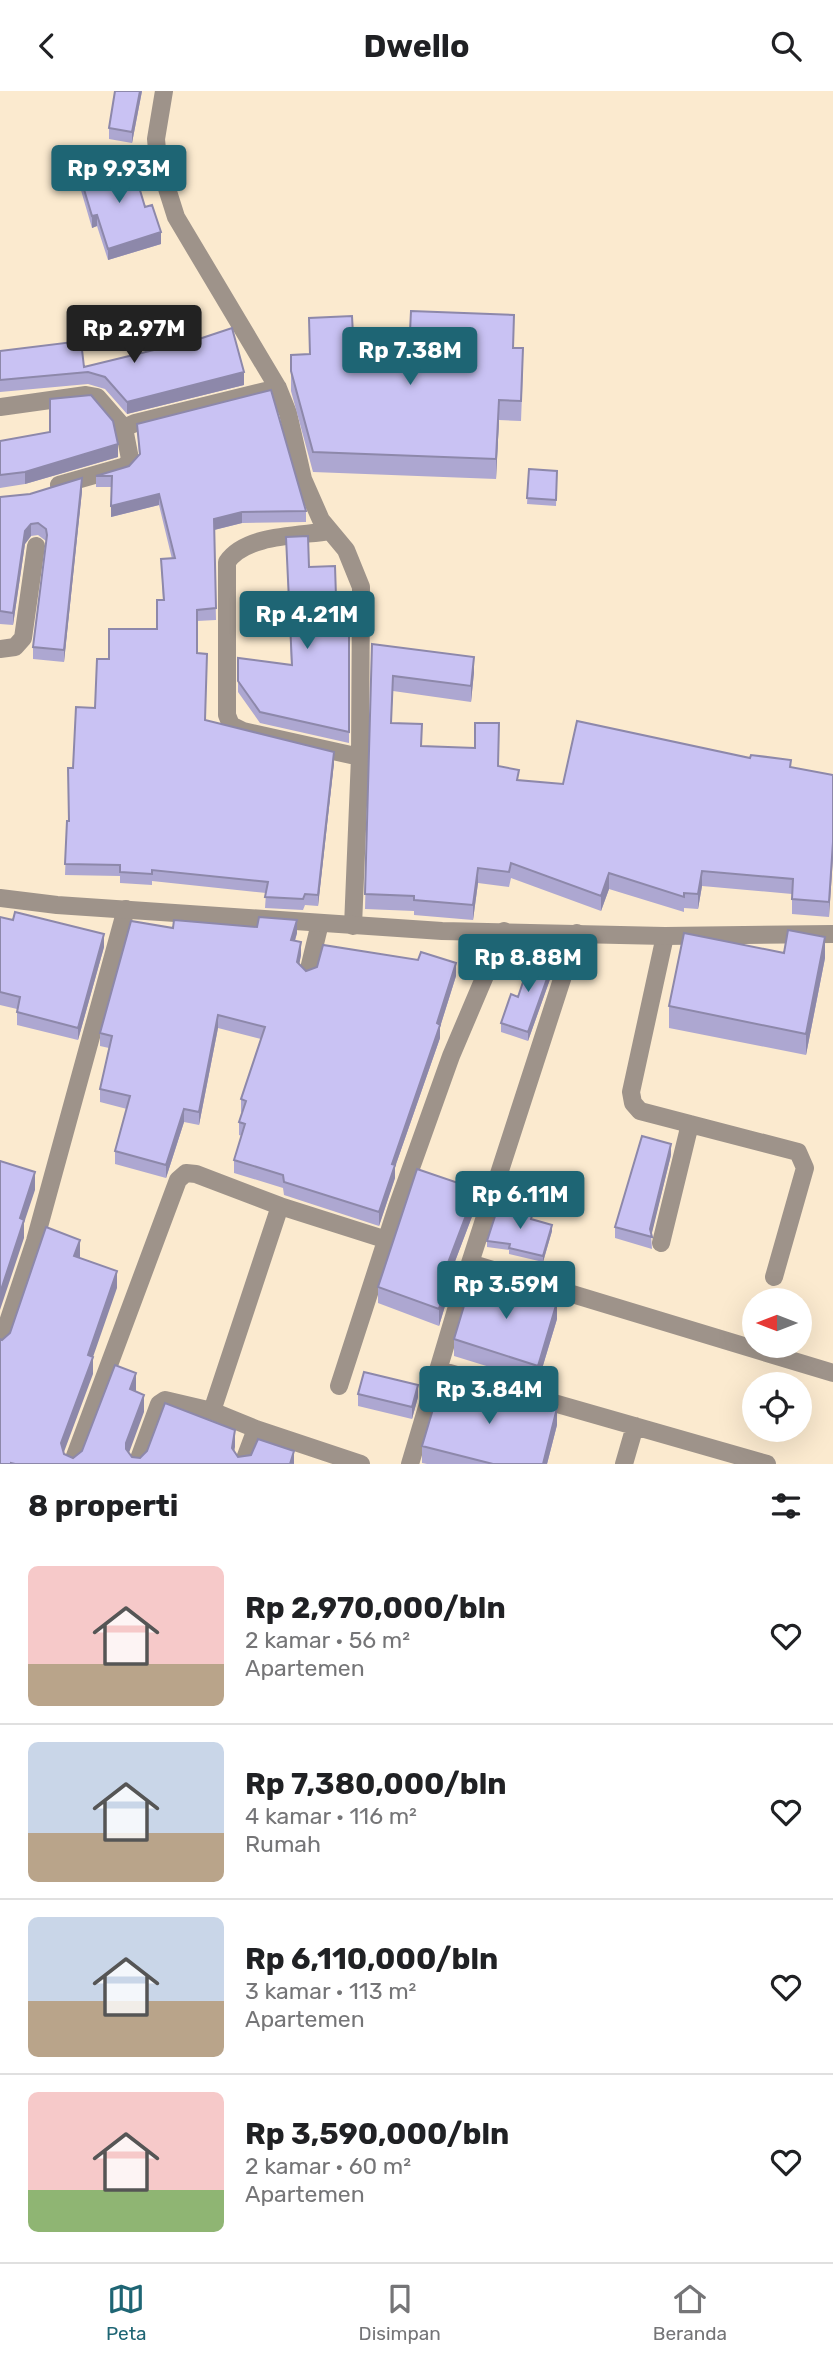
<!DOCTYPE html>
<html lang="id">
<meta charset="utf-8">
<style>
body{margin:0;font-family:Rubik,sans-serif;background:#f2f2f2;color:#202124;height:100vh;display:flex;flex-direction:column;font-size:26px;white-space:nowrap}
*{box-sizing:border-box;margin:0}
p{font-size:23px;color:#757577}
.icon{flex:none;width:38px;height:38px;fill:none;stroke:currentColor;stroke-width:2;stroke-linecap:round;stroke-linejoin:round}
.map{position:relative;height:1373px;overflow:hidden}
.side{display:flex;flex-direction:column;background:#fff;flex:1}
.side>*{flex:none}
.needle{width:46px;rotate:270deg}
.controls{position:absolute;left:742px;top:1197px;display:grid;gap:14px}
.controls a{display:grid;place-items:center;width:70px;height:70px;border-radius:50%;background:#fff;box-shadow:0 7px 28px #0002;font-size:35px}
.price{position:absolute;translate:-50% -60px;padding:0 16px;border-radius:7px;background:#1e6574;color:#fff;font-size:23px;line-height:46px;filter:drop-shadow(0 2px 4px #0008)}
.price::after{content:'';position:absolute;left:50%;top:42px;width:21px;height:16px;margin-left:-10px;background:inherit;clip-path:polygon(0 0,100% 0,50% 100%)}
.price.active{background:#222;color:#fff}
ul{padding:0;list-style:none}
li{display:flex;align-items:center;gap:21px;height:175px;padding:0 28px}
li+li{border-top:2px solid #e0e0e0}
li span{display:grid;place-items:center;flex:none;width:196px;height:140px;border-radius:10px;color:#555}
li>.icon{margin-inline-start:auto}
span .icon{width:84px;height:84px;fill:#fffc;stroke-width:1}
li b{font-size:30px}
h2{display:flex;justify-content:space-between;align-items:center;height:84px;padding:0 28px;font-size:30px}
header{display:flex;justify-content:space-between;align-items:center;height:91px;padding:0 28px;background:#fff;font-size:32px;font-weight:700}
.tab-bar{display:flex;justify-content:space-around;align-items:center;height:98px;border-top:2px solid #e0e0e0;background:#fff;font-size:19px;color:#757577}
.tab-bar a{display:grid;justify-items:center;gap:4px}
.tab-bar .active{color:#1e6574}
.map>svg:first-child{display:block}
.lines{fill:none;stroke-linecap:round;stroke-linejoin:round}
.minor{stroke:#9e938a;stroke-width:18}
.tertiary{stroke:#9e938a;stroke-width:18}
.wall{fill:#ada7d1}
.shaded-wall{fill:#8d88aa}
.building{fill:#c9c2f3;stroke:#8d88aa;stroke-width:2}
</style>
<header><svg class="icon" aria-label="back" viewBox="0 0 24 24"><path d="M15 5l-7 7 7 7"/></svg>Dwello<svg class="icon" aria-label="search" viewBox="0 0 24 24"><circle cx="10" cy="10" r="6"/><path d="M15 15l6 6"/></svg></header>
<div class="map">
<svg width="833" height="1373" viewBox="0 0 833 1373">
<rect width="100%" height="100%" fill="#fbeacf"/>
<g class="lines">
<!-- minor -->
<path class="minor" d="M164,0L156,48L158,69L176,126L278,297L288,322L303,388L321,429L346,459L361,496L360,666L353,835
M0,316L86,304L97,306L124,337
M59,394L126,375L130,368L124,337L135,332L278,297
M330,440C300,445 246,443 227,471V624L231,634L243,640L360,666
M0,558L15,556L23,547L36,455
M665,845L631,1001L633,1012L640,1020L798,1061L805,1077L774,1186
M308,882L320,832
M661,1152L690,1033
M470,1172L833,1282
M0,1255L35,1150L126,818
M439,1279L767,1373
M339,1295L397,1116L451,965L504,840
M212,1320L280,1115L387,1149
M72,1373L178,1089L186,1082L196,1083L280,1115
M137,1373L159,1313L165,1309L212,1320L256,1338L361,1373
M243,1373L256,1338
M410,1373L470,1172L577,842
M624,1373L635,1335"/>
<!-- tertiary -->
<path class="tertiary" d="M0,807L57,814L442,840L665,845L833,843"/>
</g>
<!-- wall -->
<path class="wall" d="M142,0L132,52L109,48V37Z
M80,85L161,153L108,169L97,135L92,137L80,96Z
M309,227L354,262L514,257L523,277L521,330L499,329L496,388L313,381L291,300V264L309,263Z
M0,260L84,276L244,294L127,323L105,298L88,293L0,301Z
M137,333L306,420V431L242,432L214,439L216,529L197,530V562L205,629L334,672L318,815L305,814L303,819L265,817L266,802L152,790V794L120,792V785L65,784L67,730H69L73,677L95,617L109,568L157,538L163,509L161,468H172L159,414L111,426V396H96V385L129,375L139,364Z
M0,350L118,366L25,393L0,397Z
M529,378L557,380L556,415L527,413Z
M82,400L64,571L33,568V556L46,450L38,444L31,445L25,453L13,534L0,533V406Z
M286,446L309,476L336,506H349V652L260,632L238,601V567L291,574Z
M372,553L474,581L471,611L393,600L391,632L421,655L475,657L499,647L498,675L519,689L563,693L791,676L833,684L829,826L792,823V803L702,795L698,818L684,817V821L609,798L601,820L511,787L509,796L478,792L473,829L414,824V820L365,818Z
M0,826L104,856L78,949L17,934V918L0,914Z
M173,837L297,842L295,850L301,864L299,873L306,880L456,885L440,936V947L395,1076V1087L379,1135L284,1104L283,1097L234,1082V1069L242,1045L239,1044V1031L242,1021H241V1008L261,948L218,937L199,1034L184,1031L166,1087L115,1073V1060L127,1018L100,1011V998L109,957L100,955V942Z
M784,862L825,867L806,964L669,937V915Z
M554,877L528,950L501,941V932Z
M671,1064L651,1144L652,1158L615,1147V1136Z
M476,1115L451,1181V1195L439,1235L378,1212V1196Z
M533,1128L552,1140L543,1171L509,1163V1159L487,1156V1150Z
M557,1228L538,1291L454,1265V1248Z
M358,1303L418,1306L412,1328L358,1315Z
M557,1334L547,1373H427L422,1372V1355Z"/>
<!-- shaded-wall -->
<path class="shaded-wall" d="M140,0H142L132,52V41Z
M97,124V135L92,137V125Z
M161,141V153L108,169V158Z
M244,281V294L127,323V311Z
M499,309V329L496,388V368Z
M118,353V366L25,393V381Z
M82,387V400L64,571V559Z
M159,403V414L111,426V415Z
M242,421V432L214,439V428Z
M31,433V445L25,453L13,534V522L25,440Z
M474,566V581L471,611V595Z
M334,661V672L318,815V804Z
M833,751V766L829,826V811Z
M478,777V792L473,829V814Z
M702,780V795L698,818V803Z
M609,782V798L601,820V805Z
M297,829V842L291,862V849Z
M104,843V856L78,949V937Z
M825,846V867L806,964V943Z
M301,851V864L297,885V871Z
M554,868V877L528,950V941Z
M456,872V885L440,936V947L395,1076V1087L379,1135V1121L392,1073Z
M218,924V937L199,1034V1021Z
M184,1018V1031L166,1087V1074Z
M671,1053V1064L651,1146L650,1138Z
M35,1081V1099L24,1132V1147L0,1219V1202L20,1127Z
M476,1098V1115L451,1181V1195L439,1235V1218L446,1177Z
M552,1134V1140L543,1171V1165Z
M80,1149V1166L74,1182V1165Z
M117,1180V1197L93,1266V1283L61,1369V1352L88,1264Z
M557,1211V1228L538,1291V1275Z
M136,1282V1300L130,1316V1298Z
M418,1294V1306L412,1328V1316Z
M144,1304V1321L126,1370V1352Z
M557,1317V1334L547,1373H543Z
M235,1339V1356L232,1373V1357Z
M294,1360V1373H290Z"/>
<!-- building -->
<path class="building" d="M115,0H140L132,41L109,37Z
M131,69L145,116L152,114L161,141L108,158L97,124L92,125L80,85Z
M411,220L514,224L513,257H523L521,310L499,309L496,368L313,361L291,280V264L310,263L309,227L352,225L354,262L409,261Z
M232,237L244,281L127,311L105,286L88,281L0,289V260L81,250L84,276L199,248Z
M271,299L306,420L242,421L214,428L216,517L197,519V562L207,563L205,629L334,661L318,804L305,803L303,808L265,806L268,791L152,779V783L120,781V774L65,773L67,730H69L68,677H73L76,616L95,617L97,568H109V538H157V509H164L161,468L175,467L159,403L111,415L112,385H96L129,375L140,363L137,333Z
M91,304L113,330L118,353L25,381L0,384V350L50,341V308Z
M529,378L557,380L556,409L527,407Z
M82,387L64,559L33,556L47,444L46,438L38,432L31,433L25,440L13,522L0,520V406L30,403Z
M308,445L309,476L335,475L336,506H349V641L260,621L238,590V567L292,574L286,446Z
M372,553L474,566L471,595L393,585L391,632L422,633L421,655L475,657V632H499L498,675L519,679L517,689L563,693L577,630L750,667L751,664L791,669L790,676L833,684V751L829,811L792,808L793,788L702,780L698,803L684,802V806L609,782L601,805L511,772L509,781L478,777L473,814L414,809V805L365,803Z
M15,821L104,843L78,937L17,921L20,906L0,901V826L13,829Z
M259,826L297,829L291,849L301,851L297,871L306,880L317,876L323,854L418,869L421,861L456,872L437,932L440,934L392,1073L395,1074L379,1121L284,1091L283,1084L234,1069L245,1033L239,1031L246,1010L241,1008L265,936L218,924L199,1021L184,1018L166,1074L115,1060L130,1005L100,998L112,945L100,942L131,830L173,837L174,829L257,836Z
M788,839L825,846L806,943L669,915L684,842L784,862Z
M533,861L554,868L528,941L501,932L511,903L518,906Z
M642,1045L671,1053L650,1138L652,1146L615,1136Z
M0,1070L35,1081L20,1127L24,1129L0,1202Z
M417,1078L476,1098L446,1177L451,1178L439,1218L378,1196Z
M498,1116L533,1122L531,1128L552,1134L543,1165L509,1157L510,1153L487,1150Z
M46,1136L80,1149L74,1165L117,1180L88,1264L93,1266L61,1352L64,1363L73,1367L82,1360L115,1274L136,1282L130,1298L144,1304L126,1352V1358L132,1366L140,1367L147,1360L165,1312L235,1339L232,1357L238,1366L251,1364L258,1348L294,1360L290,1373H15L11,1372V1373H0V1248L2,1249L10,1242Z
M473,1185L557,1211L538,1275L454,1248Z
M364,1281L418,1294L412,1316L358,1303Z
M442,1288L557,1317L543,1373H493L422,1355Z"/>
</svg>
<div class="controls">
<a><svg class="needle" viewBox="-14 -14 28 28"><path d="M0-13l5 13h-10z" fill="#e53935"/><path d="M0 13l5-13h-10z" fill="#757577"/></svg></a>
<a><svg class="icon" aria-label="locate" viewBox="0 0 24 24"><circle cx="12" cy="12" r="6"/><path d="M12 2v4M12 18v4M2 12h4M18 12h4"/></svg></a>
</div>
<b class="price" style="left:119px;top:114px">Rp 9.93M</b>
<b class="price active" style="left:134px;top:274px">Rp 2.97M</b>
<b class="price" style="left:410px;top:296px">Rp 7.38M</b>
<b class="price" style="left:307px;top:560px">Rp 4.21M</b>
<b class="price" style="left:528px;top:903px">Rp 8.88M</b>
<b class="price" style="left:520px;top:1140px">Rp 6.11M</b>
<b class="price" style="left:506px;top:1230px">Rp 3.59M</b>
<b class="price" style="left:489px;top:1335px">Rp 3.84M</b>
</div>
<section class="side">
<h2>8 properti<svg class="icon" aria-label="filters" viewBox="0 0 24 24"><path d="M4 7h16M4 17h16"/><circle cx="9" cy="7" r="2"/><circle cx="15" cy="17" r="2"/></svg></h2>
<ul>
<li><span style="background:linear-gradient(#f6c9c9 70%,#b9a48a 0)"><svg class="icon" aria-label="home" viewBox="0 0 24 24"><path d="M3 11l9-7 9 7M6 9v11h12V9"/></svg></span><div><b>Rp 2,970,000/bln</b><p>2 kamar · 56 m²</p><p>Apartemen</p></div><svg class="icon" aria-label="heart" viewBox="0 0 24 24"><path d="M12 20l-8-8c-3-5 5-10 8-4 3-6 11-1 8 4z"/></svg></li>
<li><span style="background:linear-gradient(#c9d6e8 65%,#b9a48a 0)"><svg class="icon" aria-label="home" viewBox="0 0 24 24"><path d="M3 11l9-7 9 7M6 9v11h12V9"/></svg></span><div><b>Rp 7,380,000/bln</b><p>4 kamar · 116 m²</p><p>Rumah</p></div><svg class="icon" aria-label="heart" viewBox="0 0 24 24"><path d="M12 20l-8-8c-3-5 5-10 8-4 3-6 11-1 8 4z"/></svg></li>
<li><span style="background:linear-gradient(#c9d6e8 60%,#b9a48a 0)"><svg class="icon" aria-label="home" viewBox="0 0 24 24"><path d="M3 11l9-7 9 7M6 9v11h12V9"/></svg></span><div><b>Rp 6,110,000/bln</b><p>3 kamar · 113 m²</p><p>Apartemen</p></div><svg class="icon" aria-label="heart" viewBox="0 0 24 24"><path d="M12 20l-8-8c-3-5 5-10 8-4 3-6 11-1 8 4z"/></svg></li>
<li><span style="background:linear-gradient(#f6c9c9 70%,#8fb573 0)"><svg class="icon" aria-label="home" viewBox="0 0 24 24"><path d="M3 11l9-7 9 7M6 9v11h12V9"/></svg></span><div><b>Rp 3,590,000/bln</b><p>2 kamar · 60 m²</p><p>Apartemen</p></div><svg class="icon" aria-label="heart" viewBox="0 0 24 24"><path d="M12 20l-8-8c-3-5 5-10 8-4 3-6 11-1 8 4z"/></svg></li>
</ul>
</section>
<nav class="tab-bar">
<a class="active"><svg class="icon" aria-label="map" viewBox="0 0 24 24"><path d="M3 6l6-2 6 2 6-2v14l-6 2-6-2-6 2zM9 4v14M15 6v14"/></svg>Peta</a>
<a><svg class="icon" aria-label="saved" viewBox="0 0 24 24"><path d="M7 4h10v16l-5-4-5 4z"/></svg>Disimpan</a>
<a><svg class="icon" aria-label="home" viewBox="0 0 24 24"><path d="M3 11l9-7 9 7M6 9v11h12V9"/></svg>Beranda</a>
</nav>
